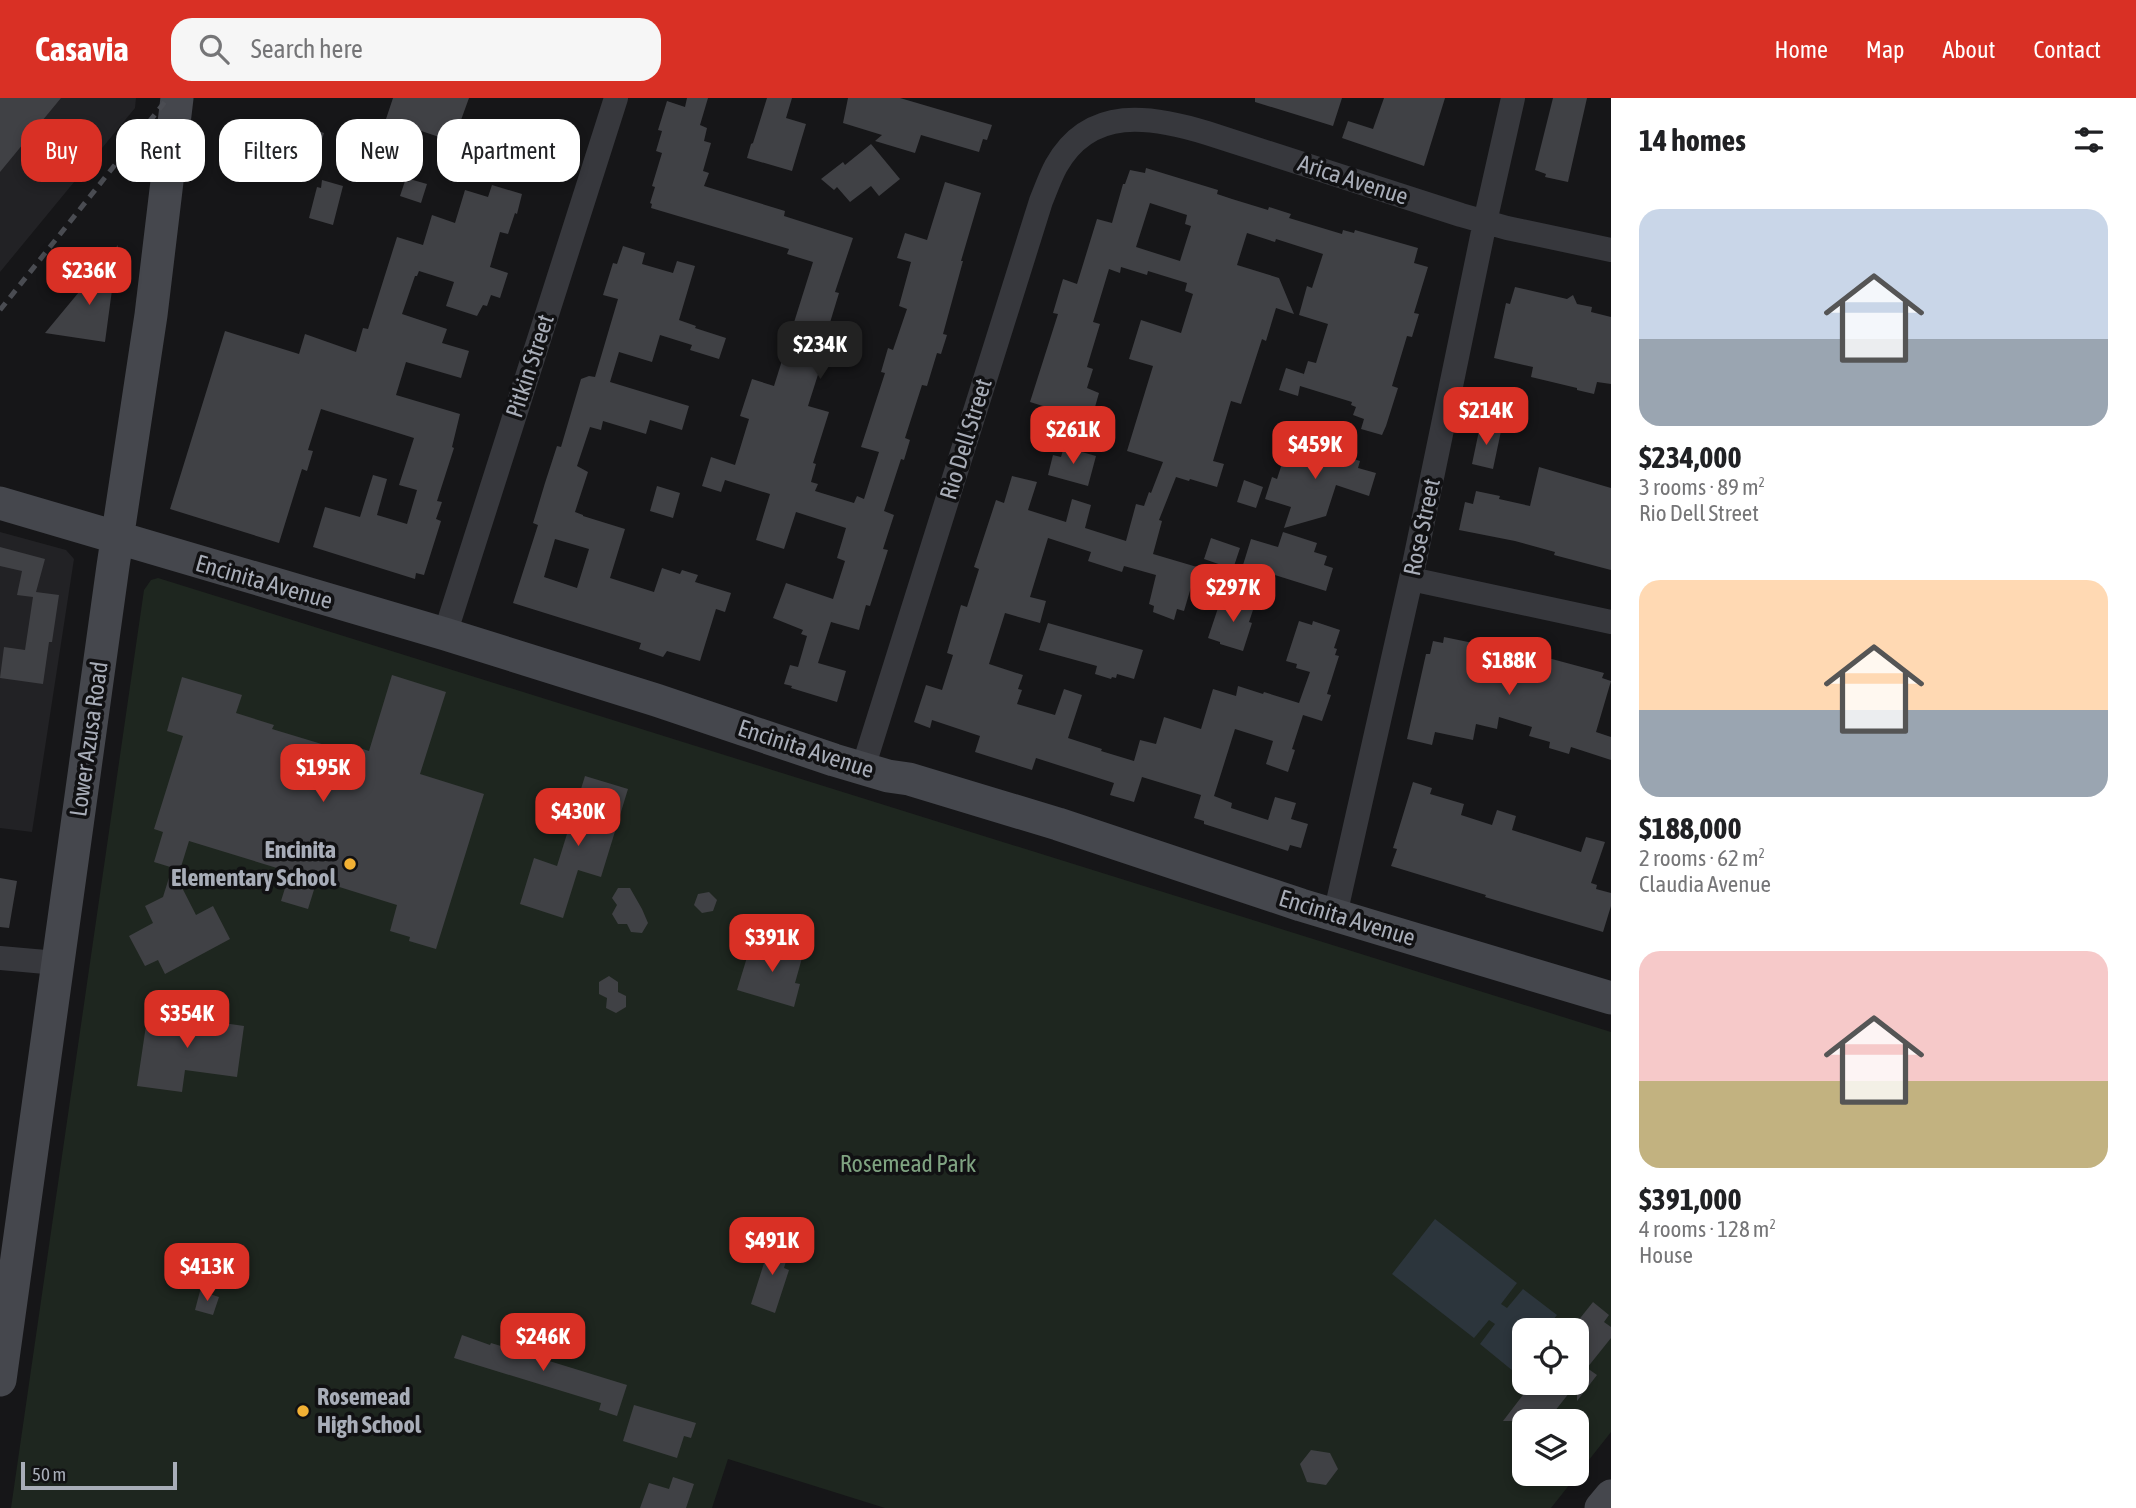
<!DOCTYPE html>
<meta charset="utf-8">
<style>
body{margin:0;font-family:"Asap Condensed",sans-serif;background:#f6f6f6;color:#202124;height:100vh;display:flex;flex-direction:column;font-size:26px;white-space:nowrap}
*{box-sizing:border-box;margin:0}
p{font-size:23px;color:#757577}
.icon{flex:none;width:38px;height:38px;fill:none;stroke:currentColor;stroke-width:2;stroke-linecap:round;stroke-linejoin:round}
.map{position:relative;flex:1;overflow:hidden}
.panel{display:flex;flex-direction:column;background:#fff;width:525px}
.panel>*{flex:none}
.top-card{position:absolute;left:21px;top:21px;width:665px;height:63px;display:flex;gap:14px}
.tools{position:absolute;left:1512px;top:1220px;display:grid;gap:14px}
.tools a{display:grid;place-items:center;width:77px;height:77px;border-radius:14px;background:#fff;box-shadow:0 4px 10px #0003;font-size:35px}
.scale{position:absolute;left:21px;bottom:18px;width:156px;box-sizing:border-box;padding-left:7px;border:4px solid #a8adb8;border-top:0;font-size:19px;line-height:24px;white-space:nowrap;color:#a8adb8;-webkit-text-stroke:5px #111113;paint-order:stroke}
.price{position:absolute;translate:-50% -60px;padding:0 16px;border-radius:14px;background:#d93025;color:#fff;font-size:23px;line-height:46px;filter:drop-shadow(0 2px 4px #0008)}
.price::after{content:'';position:absolute;left:50%;top:42px;width:21px;height:16px;margin-left:-10px;background:inherit;clip-path:polygon(0 0,100% 0,50% 100%)}
.price.on{background:#222;color:#fff}
ul{padding:0;list-style:none}
li{display:grid;align-content:center;gap:14px;height:371px;padding:0 28px}
li span{display:grid;place-items:center;height:217px;border-radius:21px;color:#555}
li>.icon{margin-inline-start:auto}
span .icon{width:126px;height:126px;fill:#fffc;stroke-width:1}
li b{font-size:30px}
h2{display:flex;justify-content:space-between;align-items:center;height:84px;padding:0 28px;font-size:30px}
.tag{padding:0 24px;border-radius:21px;background:#fff;box-shadow:0 4px 10px #0003;font-size:24px;line-height:63px}
.tag.on{background:#d93025;color:#fff}
header{display:flex;align-items:center;gap:42px;box-sizing:border-box;height:98px;padding:0 35px;background:#d93025;color:#fff}
header strong{font-size:33px}
nav{display:flex;gap:38px;margin-inline-start:auto;font-size:24px}
.search{width:490px;height:63px;background:#f6f6f6;display:flex;align-items:center;gap:18px;box-sizing:border-box;padding:0 24px;border-radius:21px;color:#757577;font-size:26px}
main{display:flex;flex:1;min-height:0}
.map>svg:first-child{display:block}
.built{fill:#222225}
.green{fill:#1e261f;fill-rule:evenodd}
.water{fill:#2c353c}
.building{fill:#404145;fill-rule:evenodd}
.lines{fill:none;stroke-linecap:round;stroke-linejoin:round}
.street{stroke:#37383d;stroke-width:24}
.secondary{stroke:#45474d;stroke-width:33}
.rail{stroke:#4a4c52;stroke-width:5;stroke-dasharray:9 7;stroke-linecap:butt}
.poi-dot{fill:#f2b134;stroke:#111113;stroke-width:2.5}
.labels{text-anchor:middle;stroke-width:7;stroke-linejoin:round;paint-order:stroke}
.street-label{font-size:24px;fill:#a8adb8;stroke:#111113}
.poi-label{font-size:24px;font-weight:bold;fill:#a8adb8;stroke:#111113;text-anchor:end}
.park-label{font-size:24px;fill:#7fa381;stroke:#111113}
</style>
<header>
<strong>Casavia</strong>
<div class="search"><svg class="icon" aria-label="search" viewBox="0 0 24 24"><circle cx="10" cy="10" r="6"/><path d="M15 15l6 6"/></svg>Search here</div>
<nav><a>Home</a><a>Map</a><a>About</a><a>Contact</a></nav>
</header>
<main>
<div class="map">
<svg width="1611" height="1410" viewBox="0 0 1611 1410">
<rect width="100%" height="100%" fill="#161618"/>
<!-- built -->
<path class="built" d="M0,0H136L135,10L0,174Z
M0,434L66,452L74,461L32,734L0,730Z"/>
<!-- green -->
<path class="green" d="M158,480L1611,934V1334L1551,1410H885L728,1361L712,1410H11L144,492L151,482ZM1524,1232H1577V1284H1524ZM1524,1323H1577V1376H1524Z"/>
<!-- water -->
<path class="water" d="M1435,1121L1517,1185L1501,1206L1507,1210L1523,1191L1557,1217L1545,1232H1524V1258L1513,1273L1480,1246L1495,1226L1489,1222L1474,1240L1392,1176Z"/>
<!-- building -->
<path class="building" d="M0,0H61L0,74Z
M393,0H469L457,33L454,31L452,37L441,33L439,39L386,21Z
M687,0H708L700,27L707,30L704,43L711,45L703,73L709,75L704,88L785,113L784,118L853,140L835,194L839,195L825,241L844,247L838,269L822,264L808,308L829,314L813,365L816,366L811,384L818,386L815,393L854,405L857,398L864,401L879,354L861,349L885,275L881,274L888,250L893,252L907,211L899,208L911,164L897,160L905,135L927,142L945,84L981,95L961,163H963L943,236L947,237L941,256L937,255L927,288L922,287L905,340L910,342L904,362L901,361L884,413L894,417L883,451L888,452L870,508L866,507L859,532L831,524L818,565L846,573L837,604L791,590L792,588L784,586L790,567L798,569L807,538L801,536L803,532L773,520L786,485L833,501L845,463L837,460L846,430L796,414L784,451L756,442L770,396L725,382L721,394L702,388L711,359L735,367L749,321L740,318L752,281L774,288L813,164L787,156L789,151L651,110L652,106L650,105L655,89L652,88L662,55L656,53L662,33L658,32L667,3L685,9Z
M767,0H792L786,20L806,26L792,73L747,60L751,46L753,45Z
M848,0H900L992,27L987,42L983,41L979,54L921,37L915,55L875,43L882,37L843,25Z
M1255,0H1342L1333,28L1255,4Z
M1384,0H1445L1424,68L1342,40L1348,23L1373,31Z
M1553,0H1587L1568,84L1545,79L1546,76L1535,72Z
M304,29L324,35L318,55L298,50Z
M871,46L900,81L879,98L871,88L850,104L837,89L834,92L821,81L843,64L845,67Z
M1146,70L1218,92L1217,96L1232,101L1268,112L1269,109L1291,116L1289,120L1342,136L1343,132L1354,135L1355,132L1418,150L1414,165L1428,169L1414,215L1419,216L1412,239L1407,238L1392,288L1398,290L1386,328L1382,337L1361,331L1364,321L1353,317L1356,309L1351,307L1352,304L1300,288L1298,298L1279,292L1286,270L1304,276L1303,279L1308,263L1316,265L1328,226L1299,217L1307,188L1312,190L1323,156L1276,141L1275,144L1247,135L1237,167L1279,180L1294,216L1276,210L1266,243L1262,241L1241,306L1231,303L1213,363L1224,366L1217,389L1190,381L1189,383L1176,379L1159,422L1162,423L1153,456L1197,469L1184,513L1177,511L1174,522L1153,514L1154,508L1149,506L1156,477L1124,468L1122,474L1088,463L1091,454L1048,440L1030,499L1046,503L1040,525L1005,515L989,566L1023,577L1018,591L1022,592L1017,606L1055,617L1064,591L1082,597L1068,640L1102,651L1101,653L1134,663L1140,642L1156,646L1164,619L1201,631L1213,591L1236,598L1238,588L1263,596L1264,594L1299,605L1310,574L1296,570L1297,566L1286,563L1299,523L1312,527L1313,523L1340,532L1334,550L1337,551L1335,557L1339,558L1327,596L1331,597L1322,623L1303,617L1292,651L1295,652L1288,674L1266,666L1273,643L1235,631L1214,698L1232,705L1231,710L1268,722L1275,699L1296,705L1291,721L1308,726L1301,750L1290,747L1288,753L1204,726V723L1194,720L1201,697L1142,679L1134,704L1110,697L1114,685L1036,660L1032,672L975,654L980,638L932,622L930,630L914,624L926,587L942,592L953,557L947,555L961,507L967,509L979,471L974,469L996,402L1004,405L1012,378L1037,384L1028,412L1066,424L1072,401L1091,407L1085,430L1126,443L1136,406L1144,408L1149,394L1151,395L1163,364L1127,353L1153,268L1129,261L1141,222L1181,235L1193,196L1185,193L1187,185L1148,173L1147,177L1121,169L1120,175L1109,171L1093,224L1100,226L1087,269L1093,271L1087,290L1099,295L1091,323L1030,304L1058,216L1053,215L1063,181L1077,186L1097,121L1112,125L1123,86H1125L1130,72L1145,75ZM1150,105L1187,117L1185,126L1191,128L1180,163L1136,149Z
M406,80L427,86L421,105L400,98Z
M322,82L343,88L333,127L309,120L317,89L321,90Z
M492,87L522,96L517,116L515,115L508,136L500,134L490,169L508,175L500,200L491,197L487,208L483,207L477,218L446,208L454,184L419,173L417,178H415L402,216L447,231L442,245L469,253L461,280L406,264L396,297L460,316L452,349L454,350L437,403L442,404L436,421L441,423L424,477L416,475L415,481L313,449L325,409L360,419L373,377L387,381L377,417L407,426L417,392L399,387L414,340L321,311L308,352L313,353L307,373L302,371L279,445L170,411L225,233L299,256L305,236L356,254L363,230L368,231L397,139L423,147L432,117L455,125L465,92L488,99Z
M118,147L105,244L45,235Z
M623,148L645,155L642,166L673,175L677,163L695,168L679,222L696,228L695,230L726,240L719,261L690,252L692,247L660,237L652,264L619,254L610,284L689,308L682,332L650,322L646,336L603,323L601,332L590,329L577,368L588,374L575,414L583,417V418L625,431L610,480L654,494L662,470L680,476L682,472L698,477L695,484L731,495L725,514L716,511L700,563L667,553L663,559L639,551L641,545L513,505L538,427L533,425L545,385L557,348L561,349L581,281L589,278L595,279L618,201L603,197L613,165L617,166ZM555,441L589,451L577,490L544,479Z
M1515,189L1567,201L1573,197L1577,206L1592,209L1591,214L1611,219V286L1597,284L1594,296L1577,292V290L1531,279L1533,269L1494,260L1506,205L1510,206Z
M1480,328L1501,333L1493,371L1472,366Z
M1290,341L1360,363L1358,370L1376,375L1369,398L1336,387L1326,418L1284,430L1291,409L1265,401L1272,379L1277,381Z
M1064,349L1096,358L1088,388L1048,377L1053,357L1061,359Z
M1539,369L1611,390V472L1554,457L1555,454L1515,443L1459,432L1465,404L1473,406L1476,393L1500,398L1499,401L1530,408Z
M1244,382L1263,389L1256,410L1237,404Z
M657,388L680,395L673,420L650,413Z
M1283,434L1317,445L1314,454L1327,458L1324,467L1333,470L1326,493L1243,467L1251,441L1278,449Z
M1211,440L1240,450L1233,471L1204,461Z
M0,449L45,461L36,494L59,497L52,544H49L43,586L0,580L4,549L25,552L33,499L17,497L22,473L0,468Z
M1232,499L1255,506L1249,524L1252,525L1243,553L1220,546V544L1208,540L1218,510L1220,506L1224,508L1226,502L1231,503Z
M1048,525L1143,552L1134,581L1117,576L1116,580L1112,579L1111,581L1095,576L1097,568L1039,552Z
M1444,539L1507,552L1505,560L1534,568L1537,557L1604,575L1602,580L1611,583L1596,634L1611,639V662L1571,649L1569,656L1549,650L1550,644L1529,638L1532,629L1499,619L1497,631L1476,626L1473,642L1435,634L1432,647L1407,641L1426,556H1430L1433,543L1443,545Z
M392,577L446,594L420,676L484,696L436,851L409,843L410,839L390,833L397,807L317,782L308,811L281,803L290,774L189,743L180,772L154,764L163,734L154,731L183,638L167,633L182,579L242,597L236,615L274,627L272,631L348,654L350,647L369,653Z
M585,678L628,691L601,779L578,772L563,820L520,806L534,760L557,768Z
M1413,684L1432,690L1430,696L1464,706L1461,717L1492,727L1497,712L1516,718L1512,732L1581,754L1586,739L1605,744L1591,785L1597,787L1596,791L1611,795V808L1603,834L1515,808L1485,799L1486,797L1391,768L1397,751L1393,750Z
M172,770L196,817L213,808L230,841L165,876L158,862L145,868L129,838L153,825L145,808L163,799Z
M0,780L17,783L9,830L0,829Z
M618,790H630L642,811L648,825L642,835L631,834L627,826H618L612,816L617,807L612,800Z
M709,794L717,802L713,813L702,815L694,807L698,796Z
M760,843L797,854L796,858L802,860L795,885L800,886L794,909L737,892L748,856L756,859Z
M609,878L618,884V894L626,898V909L616,915L606,910L607,900L599,896V884Z
M148,914L244,928L237,979L185,972L182,994L137,988Z
M772,1140L791,1147L784,1170L789,1172L775,1215L751,1206Z
M200,1193L219,1199L213,1217L195,1212Z
M1593,1204L1609,1217L1604,1224L1611,1229V1240L1587,1270L1597,1277L1577,1303V1285L1547,1323H1503L1533,1284H1577V1224Z
M462,1237L490,1247L491,1245L627,1287L617,1318L599,1312L601,1305L454,1260Z
M634,1307L696,1325L691,1340L684,1338L677,1360L623,1343Z
M1311,1352L1330,1355L1338,1371L1326,1387L1307,1384L1300,1366Z
M673,1379L694,1386L686,1410H640L649,1385L669,1391Z"/>
<g class="lines">
<!-- street -->
<path class="street" d="M1411,481L1611,524
M445,536L616,0
M863,670L1041,103C1046,91 1050,79 1056,68C1090,7 1152,18 1207,35L1461,117L1507,130L1611,152
M1335,817L1411,481L1485,124L1513,0
M0,860L57,865"/>
<!-- secondary -->
<path class="secondary" d="M0,405L445,536L656,602L834,662L888,678L909,681L1058,726L1301,807L1611,900
M0,1282L113,468L151,217L177,0
M1601,1410L1611,1398"/>
<!-- rail -->
<path class="rail" d="M0,212L168,0"/>
</g>
<!-- markers -->
<g class="poi-dot">
<circle cx="350" cy="766" r="7"/>
<circle cx="303" cy="1313" r="7"/>
</g>
<g class="labels">
<!-- street labels -->
<g class="street-label">
<text transform="translate(1353 82) rotate(18)" y="8">Arica Avenue</text>
<text transform="translate(530 268) rotate(-72)" y="8">Pitkin Street</text>
<text transform="translate(966 341) rotate(-73)" y="8">Rio Dell Street</text>
<text transform="translate(1422 429) rotate(-78)" y="8">Rose Street</text>
<text transform="translate(264 484) rotate(16)" y="8">Encinita Avenue</text>
<text transform="translate(89 641) rotate(-82)" y="8">Lower Azusa Road</text>
<text transform="translate(806 651) rotate(18)" y="8">Encinita Avenue</text>
<text transform="translate(1347 820) rotate(17)" y="8">Encinita Avenue</text>
</g>
<!-- poi labels -->
<g class="poi-label">
<text x="336" y="760">Encinita<tspan x="336" dy="28">Elementary School</tspan></text>
<text x="317" y="1307" text-anchor="start">Rosemead<tspan x="317" dy="28">High School</tspan></text>
</g>
<!-- park labels -->
<g class="park-label">
<text x="908" y="1074">Rosemead Park</text>
</g>
</g>
</svg>
<div class="tools">
<a><svg class="icon" aria-label="locate" viewBox="0 0 24 24"><circle cx="12" cy="12" r="6"/><path d="M12 2v4M12 18v4M2 12h4M18 12h4"/></svg></a>
<a><svg class="icon" aria-label="layers" viewBox="0 0 24 24"><path d="M12 4l9 5-9 5-9-5zM3 14l9 5 9-5"/></svg></a>
</div>
<div class="scale">50 m</div>
<b class="price" style="left:89px;top:209px">$236K</b>
<b class="price on" style="left:820px;top:283px">$234K</b>
<b class="price" style="left:1486px;top:349px">$214K</b>
<b class="price" style="left:1073px;top:368px">$261K</b>
<b class="price" style="left:1315px;top:383px">$459K</b>
<b class="price" style="left:1233px;top:526px">$297K</b>
<b class="price" style="left:1509px;top:599px">$188K</b>
<b class="price" style="left:323px;top:706px">$195K</b>
<b class="price" style="left:578px;top:750px">$430K</b>
<b class="price" style="left:772px;top:876px">$391K</b>
<b class="price" style="left:187px;top:952px">$354K</b>
<b class="price" style="left:772px;top:1179px">$491K</b>
<b class="price" style="left:207px;top:1205px">$413K</b>
<b class="price" style="left:543px;top:1275px">$246K</b>
<div class="top-card">
<a class="tag on">Buy</a>
<a class="tag">Rent</a>
<a class="tag">Filters</a>
<a class="tag">New</a>
<a class="tag">Apartment</a>
</div>
</div>
<section class="panel">
<h2>14 homes<svg class="icon" aria-label="filters" viewBox="0 0 24 24"><path d="M4 7h16M4 17h16"/><circle cx="9" cy="7" r="2"/><circle cx="15" cy="17" r="2"/></svg></h2>
<ul>
<li><span style="background:linear-gradient(#c9d6e8 60%,#9aa5b1 0)"><svg class="icon" aria-label="home" viewBox="0 0 24 24"><path d="M3 11l9-7 9 7M6 9v11h12V9"/></svg></span><div><b>$234,000</b><p>3 rooms · 89 m²</p><p>Rio Dell Street</p></div></li>
<li><span style="background:linear-gradient(#ffd9b3 60%,#9aa5b1 0)"><svg class="icon" aria-label="home" viewBox="0 0 24 24"><path d="M3 11l9-7 9 7M6 9v11h12V9"/></svg></span><div><b>$188,000</b><p>2 rooms · 62 m²</p><p>Claudia Avenue</p></div></li>
<li><span style="background:linear-gradient(#f6c9c9 60%,#c2b280 0)"><svg class="icon" aria-label="home" viewBox="0 0 24 24"><path d="M3 11l9-7 9 7M6 9v11h12V9"/></svg></span><div><b>$391,000</b><p>4 rooms · 128 m²</p><p>House</p></div></li>
</ul>
</section>
</main>
